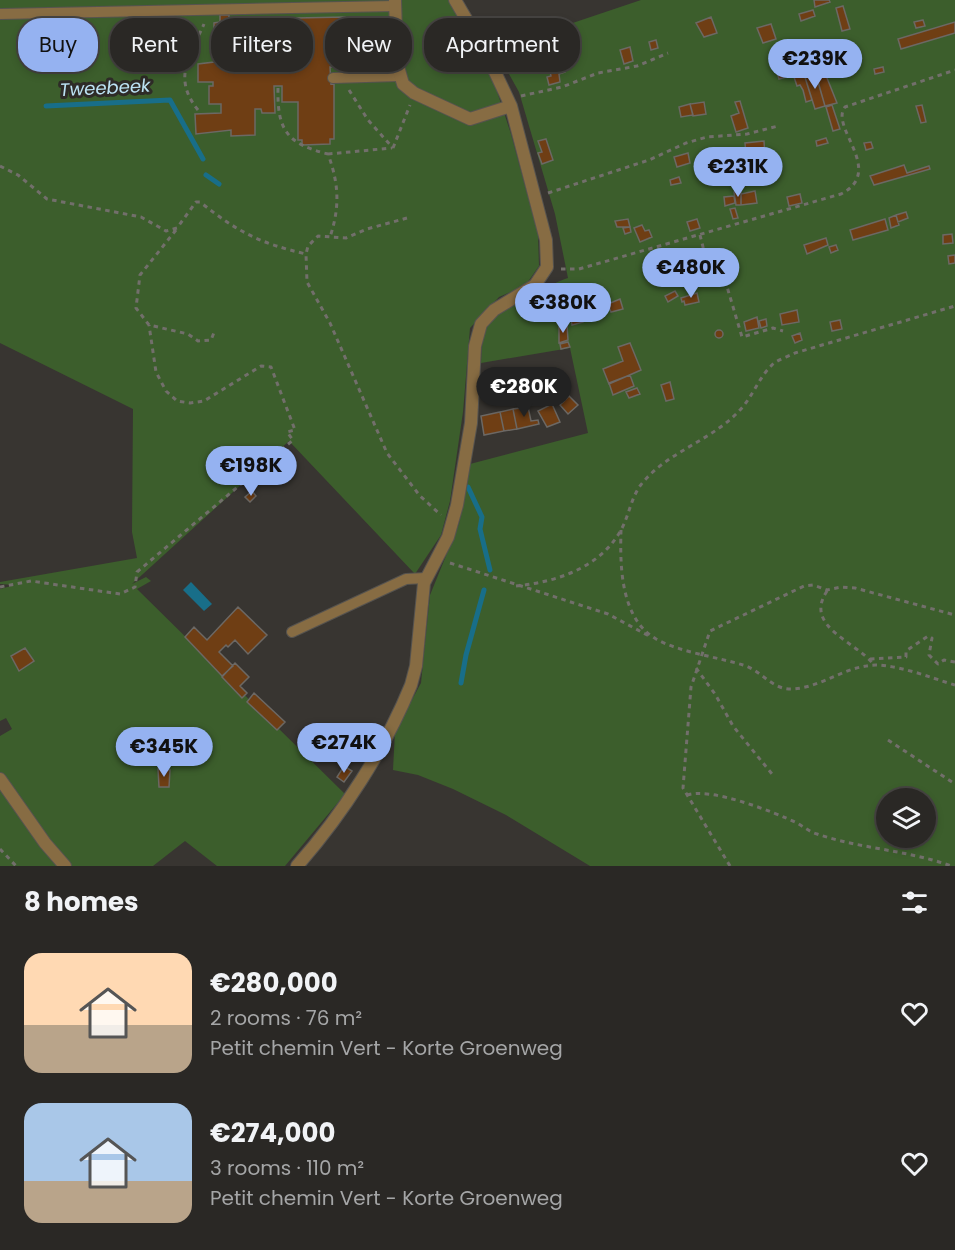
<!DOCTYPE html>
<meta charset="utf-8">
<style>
body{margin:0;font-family:Poppins,sans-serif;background:#363432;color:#f1f3f6;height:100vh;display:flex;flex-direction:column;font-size:22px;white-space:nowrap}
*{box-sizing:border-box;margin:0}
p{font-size:20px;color:#a5a6a7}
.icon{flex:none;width:33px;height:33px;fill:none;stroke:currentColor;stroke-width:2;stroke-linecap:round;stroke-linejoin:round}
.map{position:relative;height:866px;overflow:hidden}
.side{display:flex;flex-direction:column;background:#2a2825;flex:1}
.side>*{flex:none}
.banner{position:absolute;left:18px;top:18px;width:600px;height:54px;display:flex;gap:12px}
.tools{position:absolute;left:876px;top:788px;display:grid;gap:12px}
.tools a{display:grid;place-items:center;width:60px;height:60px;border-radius:50%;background:#2a2825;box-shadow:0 3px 9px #0003,0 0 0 2px #464442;font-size:30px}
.price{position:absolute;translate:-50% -51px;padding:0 14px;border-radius:21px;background:#95b2f1;color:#111;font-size:20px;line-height:39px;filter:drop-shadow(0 2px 3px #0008)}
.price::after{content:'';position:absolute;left:50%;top:36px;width:18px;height:14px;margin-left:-9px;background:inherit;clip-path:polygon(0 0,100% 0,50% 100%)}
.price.active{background:#222;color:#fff}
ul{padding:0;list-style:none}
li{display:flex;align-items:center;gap:18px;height:150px;padding:0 24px}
li span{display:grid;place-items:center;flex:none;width:168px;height:120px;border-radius:18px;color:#555}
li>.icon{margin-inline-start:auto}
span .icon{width:72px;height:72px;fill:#fffc;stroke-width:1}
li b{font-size:26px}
h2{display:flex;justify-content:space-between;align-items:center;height:72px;padding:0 24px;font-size:26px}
.pill{padding:0 21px;border-radius:24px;background:#2a2825;box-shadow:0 3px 9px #0003,0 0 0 2px #464442;font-size:21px;line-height:54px}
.pill.active{background:#95b2f1;color:#111}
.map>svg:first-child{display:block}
.green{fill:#3c5e2c;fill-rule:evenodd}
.water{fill:#186e89}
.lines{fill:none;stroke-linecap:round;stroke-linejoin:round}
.stream{stroke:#186e89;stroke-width:5}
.building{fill:#6f3e14;stroke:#6c6864;stroke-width:1.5}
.lane-casing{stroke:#56534f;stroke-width:12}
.street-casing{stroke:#56534f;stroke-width:14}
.path{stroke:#726f6b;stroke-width:3;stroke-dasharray:4.5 4.5;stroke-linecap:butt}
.lane{stroke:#876c43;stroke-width:10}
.street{stroke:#876c43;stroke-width:12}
.labels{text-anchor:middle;stroke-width:6;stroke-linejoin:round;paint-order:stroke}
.water-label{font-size:18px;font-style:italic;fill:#bce3f4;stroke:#2e2b27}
</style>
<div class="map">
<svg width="955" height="866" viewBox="0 0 955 866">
<rect width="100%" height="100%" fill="#383531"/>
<!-- green -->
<path class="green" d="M0,0H451L493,79L511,134L538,234L539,266L525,286L499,297L470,328L463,412L450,501L441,535L415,574L289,441L132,584L146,577L151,581L137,589L345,794L285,866H217L185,841L153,866H0V736L12,729L6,718L0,721V589L15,585L0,584V582L137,558L132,532L133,409L0,343Z
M641,0H955V866H590L506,815L453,789L418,775L393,770L395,731L421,683L430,595L459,524L470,464L588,433L570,348L481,363C482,349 481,334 490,322C501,309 552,283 568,278L555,214L519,92L495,49ZM886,798H926V837H886Z"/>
<!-- water -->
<path class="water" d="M191,582L212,604L204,611L183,590Z"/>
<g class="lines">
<!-- stream -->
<path class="stream" d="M46,106L170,100L203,159
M206,175L219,184
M468,487L482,517L480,529L490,570
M461,683L466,655L484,590"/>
</g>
<!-- building -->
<path class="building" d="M814,0H829L830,2L815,7Z
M843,6L850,29L842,31L836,8Z
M813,10L815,16L801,21L799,14Z
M220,15H229V22H249V35H263V43L297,42L296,18L345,17V37H333L334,53H346V67H330L331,84L334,83V139H330V144L302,145V140H298V102H282V86H274L275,113H262L261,109H255V135L231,136V130L196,134L195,114L221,113V104H209V86H213V82H198V64L214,62V23L220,22Z
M711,17L717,33L704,37L696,23Z
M923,20L925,26L916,28L914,22Z
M955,22V33L901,49L898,39Z
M771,24L776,39L763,43L757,28Z
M656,40L658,48L651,50L649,42Z
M630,47L633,61L624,64L620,50Z
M832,51L835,64L823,68L837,103L825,106L811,58Z
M811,58L815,71L808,72L804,59Z
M787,61L793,75L779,79L775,65Z
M549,67H564L565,72L559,74L560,82L549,85L547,77L551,76Z
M883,67L884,72L875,74L874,69Z
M815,71L825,106L815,109L804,74Z
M804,74L812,100L806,102L803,90L800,85L797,86L794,77Z
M740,101L748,128L736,132L731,116L739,113L735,102Z
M704,102L706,114L693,116L690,104Z
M690,104L693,115L681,117L679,107Z
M832,105L840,129L833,131L826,107Z
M922,105L926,122L921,123L916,106Z
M826,138L828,143L817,146L816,141Z
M546,139L553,160L542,164L538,153L542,152L538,141Z
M764,141L765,157L755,159L746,155L745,143Z
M871,142L873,148L866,150L864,143Z
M688,153L690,163L677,167L674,157Z
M904,165L907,173L929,166L930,169L874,185L870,176Z
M724,172L727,182L721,184L718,174Z
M679,177L681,183L671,185L670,180Z
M741,190V205H736L734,192Z
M755,191L757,203L741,205V194Z
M800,194L802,203L789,206L787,197Z
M734,196L735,203L725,206L724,197Z
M735,208L738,218L733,219L730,209Z
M906,212L908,218L898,222L896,215Z
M896,215L899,225L891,228L889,218Z
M628,219L630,227H617L615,221Z
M697,219L700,228L690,231L687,222Z
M885,219L888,230L853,240L850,230Z
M642,225L645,231L649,230L652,237L640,242L634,228Z
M630,227L631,232L625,234L623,228Z
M952,234L953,243L943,244V235Z
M826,238L828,245L807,254L804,245Z
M836,245L838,250L831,253L829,247Z
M955,255V263L949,264L948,256Z
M675,291L678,296L668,302L665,296Z
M697,293L699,302L685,305L684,301L682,302L681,298Z
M620,299L623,309L611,312L608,304Z
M797,310L799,322L782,325L780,314Z
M582,316L583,322L572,325L571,319Z
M757,317L759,328L746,331L744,322Z
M766,319L767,326L761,328L759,321Z
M840,320L842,329L832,331L830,322Z
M567,325L568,340L559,343V327Z
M715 334a4 4 0 1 1 8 0a4 4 0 1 1-8 0Z
M800,333L802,340L795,343L792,336Z
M568,342L570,347L561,349L560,344Z
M630,343L641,370L609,384L603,369L623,361L618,347Z
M630,375L634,386L613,395L609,383Z
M670,382L674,399L666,401L661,385Z
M637,388L640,394L629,398L626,392Z
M569,396L578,405L568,414L560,405Z
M552,404L560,422L547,427L538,411Z
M528,407L531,421L538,420L539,424L517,429L513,409Z
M513,409L517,429L504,431L500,412Z
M500,412L504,431L484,435L481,416Z
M252,491L256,496L250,502L245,497Z
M238,607L267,635L248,654L235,640L228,647L226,645L219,652L233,666L222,676L185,637L194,627L207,640Z
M25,648L34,661L19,671L11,656Z
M235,663L249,677L240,686L247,693L242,698L222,677Z
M254,693L285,722L277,730L247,702Z
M344,766L352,771L344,782L337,777Z
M158,769L170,770L169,787H159Z"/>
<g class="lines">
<!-- lane casing -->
<g class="lane-casing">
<path id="lane" d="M0,14L395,6
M333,78L399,76
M292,632L406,579L426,578"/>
</g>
<!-- street casing -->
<g class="street-casing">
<path id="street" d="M395,0L397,63L403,84L414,93L470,119L511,106
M0,779L45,843L65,866
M297,866C342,815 385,749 411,685L416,666L424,583L448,537L457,505L471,423L475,346L481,324L494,310L535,285L547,267L546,240L511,106L486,53L455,0"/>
</g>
<!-- path -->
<path class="path" d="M278,88C277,130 287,144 328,154C339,184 340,207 330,237
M349,90L368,120L393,148
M521,96L562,87L598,73L637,66L668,53
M198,110C172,78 190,56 204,24
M393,148L410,105
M328,154L392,148
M0,166L18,175L47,199L141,217L166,231L177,228L196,202H200C238,232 259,243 306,254
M548,193L649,160L686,143L707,137L747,134L778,126
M407,218L367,229L346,238L318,236L308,246L306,254L307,282L330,323L387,453L420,496L441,515
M176,230L140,275L136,308L149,325L188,334L198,341L211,340L215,330
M700,235L712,283L725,280L742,337L773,328L783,331
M561,269H579L841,194C886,171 829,127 845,107L955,70
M621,530C620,565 620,618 656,639C679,652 717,657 743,665C761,670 772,690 792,689C818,688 840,670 866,666C890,661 931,678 955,685
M450,563L608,614L651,637
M516,586C556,582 600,568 621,530C630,514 631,495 644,481C670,451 712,440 739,411C752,398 758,379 771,366C776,360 787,357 795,353L955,306
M0,587L31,581L120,594L135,587L137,572L293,440L287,432L295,430L271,367L261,366L204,401L190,403L177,401L166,391L156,372L149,325
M827,591C803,627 856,641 874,665
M870,659L906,657V651L928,636L932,638L929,655L938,664L944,660L955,662
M696,668L715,694L733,726L772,774
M888,740L955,784
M687,795C711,787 774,812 797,823C804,827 810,832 817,834C861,849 908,850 951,866
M0,849L16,866
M730,866L683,788L691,687L710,631L804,586L813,585L827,590L841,587L855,588L955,615"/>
<!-- lane -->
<use href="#lane" class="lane"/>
<!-- street -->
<use href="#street" class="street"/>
</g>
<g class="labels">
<!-- water labels -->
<g class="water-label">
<text transform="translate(105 88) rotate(-3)" y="6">Tweebeek</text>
</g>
</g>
</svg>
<div class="tools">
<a><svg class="icon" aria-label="layers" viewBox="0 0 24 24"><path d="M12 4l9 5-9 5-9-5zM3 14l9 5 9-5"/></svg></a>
</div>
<b class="price" style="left:815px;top:90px">€239K</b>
<b class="price" style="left:738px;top:198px">€231K</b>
<b class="price" style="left:691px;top:299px">€480K</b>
<b class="price" style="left:563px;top:334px">€380K</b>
<b class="price active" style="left:524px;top:418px">€280K</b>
<b class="price" style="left:251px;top:497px">€198K</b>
<b class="price" style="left:344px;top:774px">€274K</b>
<b class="price" style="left:164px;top:778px">€345K</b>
<div class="banner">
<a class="pill active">Buy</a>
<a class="pill">Rent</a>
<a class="pill">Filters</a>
<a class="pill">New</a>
<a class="pill">Apartment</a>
</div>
</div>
<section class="side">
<h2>8 homes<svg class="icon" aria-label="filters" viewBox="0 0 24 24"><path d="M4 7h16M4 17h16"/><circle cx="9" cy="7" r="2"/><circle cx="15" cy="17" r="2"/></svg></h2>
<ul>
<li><span style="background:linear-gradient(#ffd9b3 60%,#b9a48a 0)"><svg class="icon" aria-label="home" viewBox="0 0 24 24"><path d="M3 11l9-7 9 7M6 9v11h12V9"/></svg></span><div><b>€280,000</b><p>2 rooms · 76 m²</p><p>Petit chemin Vert - Korte Groenweg</p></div><svg class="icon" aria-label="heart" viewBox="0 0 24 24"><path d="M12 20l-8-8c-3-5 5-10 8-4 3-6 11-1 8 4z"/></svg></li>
<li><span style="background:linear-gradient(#a9c7e8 65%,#b9a48a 0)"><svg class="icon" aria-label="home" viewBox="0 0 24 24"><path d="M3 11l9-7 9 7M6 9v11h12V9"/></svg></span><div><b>€274,000</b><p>3 rooms · 110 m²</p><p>Petit chemin Vert - Korte Groenweg</p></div><svg class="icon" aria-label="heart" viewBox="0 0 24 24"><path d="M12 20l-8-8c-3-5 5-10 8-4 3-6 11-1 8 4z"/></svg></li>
</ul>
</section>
